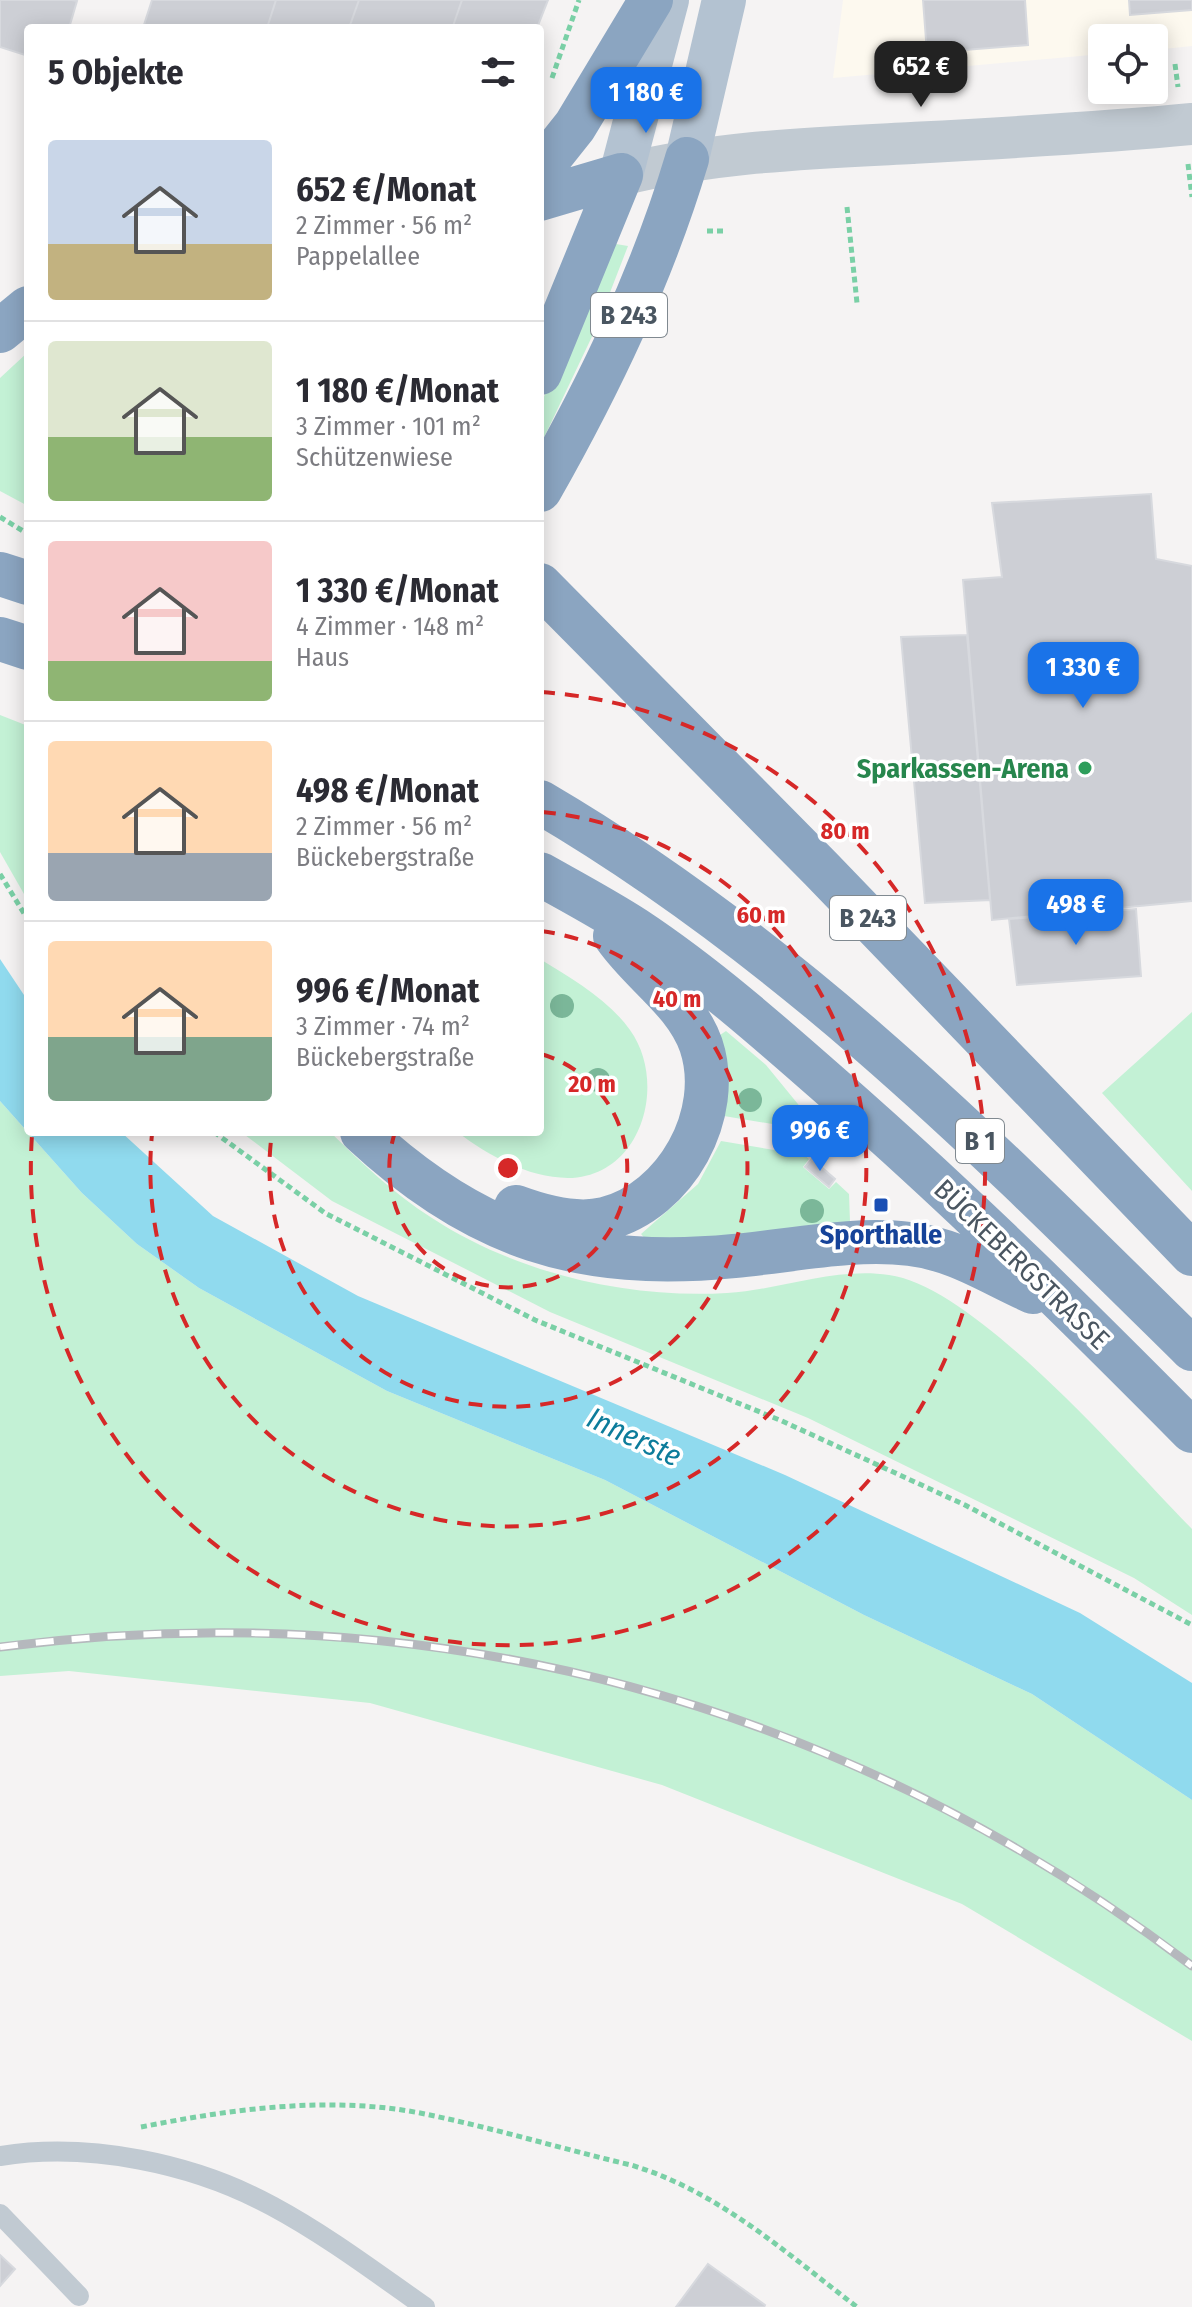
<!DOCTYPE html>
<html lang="de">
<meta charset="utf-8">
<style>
body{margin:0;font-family:"Fira Sans Condensed",sans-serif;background:#f7f7f7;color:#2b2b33;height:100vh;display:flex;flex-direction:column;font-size:30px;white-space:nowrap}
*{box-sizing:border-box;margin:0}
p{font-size:26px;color:#7c7c81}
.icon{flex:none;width:44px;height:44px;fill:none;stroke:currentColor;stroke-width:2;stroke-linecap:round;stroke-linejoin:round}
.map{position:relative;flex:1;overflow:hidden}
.details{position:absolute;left:24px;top:24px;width:520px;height:1112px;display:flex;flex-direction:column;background:#fff;border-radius:8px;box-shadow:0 4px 20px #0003}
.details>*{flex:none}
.controls{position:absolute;left:1088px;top:24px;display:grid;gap:16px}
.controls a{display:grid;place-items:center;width:80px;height:80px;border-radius:8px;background:#fff;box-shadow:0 4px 20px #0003;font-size:40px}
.price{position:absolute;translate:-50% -68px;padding:0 18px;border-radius:16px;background:#1a73e8;color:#fff;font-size:26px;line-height:52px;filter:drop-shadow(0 2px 4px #0008)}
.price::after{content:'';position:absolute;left:50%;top:48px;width:24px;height:18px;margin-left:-12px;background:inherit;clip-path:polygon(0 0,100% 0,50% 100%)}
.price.on{background:#222;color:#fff}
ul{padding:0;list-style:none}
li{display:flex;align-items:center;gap:24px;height:200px;padding:0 24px}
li+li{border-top:2px solid #e1e1e2}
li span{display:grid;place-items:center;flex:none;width:224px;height:160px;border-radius:8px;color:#555}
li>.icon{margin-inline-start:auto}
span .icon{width:96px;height:96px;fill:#fffc;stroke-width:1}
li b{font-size:34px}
h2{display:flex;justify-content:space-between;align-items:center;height:96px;padding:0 24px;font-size:34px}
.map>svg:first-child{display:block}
.commercial{fill:#fdf9ef}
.green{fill:#c3f1d5}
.water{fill:#90daee}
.building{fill:#cdcfd5;stroke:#d7d9de;stroke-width:2}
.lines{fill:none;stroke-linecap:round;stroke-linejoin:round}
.path{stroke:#7ad0a6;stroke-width:5;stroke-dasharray:6 4;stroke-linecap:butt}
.lane{stroke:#c1cad2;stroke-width:20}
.street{stroke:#c1cad2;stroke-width:42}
.primary{stroke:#b3c2d1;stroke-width:44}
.highway{stroke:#8ba5c1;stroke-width:44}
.rail-casing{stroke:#b5b8bd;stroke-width:9}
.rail{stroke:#fff;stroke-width:6;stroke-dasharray:18;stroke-linecap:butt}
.tree{fill:#7bb799}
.ring{fill:none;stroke:#d62828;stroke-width:4;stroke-dasharray:14 10}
.leisure-dot{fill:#2e9e5b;stroke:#fff;stroke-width:3}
.transit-dot{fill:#1a4fb4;stroke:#fff;stroke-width:3}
.labels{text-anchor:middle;stroke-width:7;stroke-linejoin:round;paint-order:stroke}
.shield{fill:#fff;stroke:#808990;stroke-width:2}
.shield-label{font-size:26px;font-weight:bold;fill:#4a5661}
.leisure-label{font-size:28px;font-weight:bold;fill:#27864d;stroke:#fff;text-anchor:end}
.transit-label{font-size:28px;font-weight:bold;fill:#164399;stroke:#fff}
.street-label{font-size:28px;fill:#4a5661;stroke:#fff}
.water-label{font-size:30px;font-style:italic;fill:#0c7c9b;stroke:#fff}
.centre{fill:#d62828;stroke:#fff;stroke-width:4}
.ring-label{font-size:24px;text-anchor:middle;font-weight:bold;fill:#d62828;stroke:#fff;stroke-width:7;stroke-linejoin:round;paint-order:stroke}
</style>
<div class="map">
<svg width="1192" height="2307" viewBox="0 0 1192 2307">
<rect width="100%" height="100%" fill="#f5f3f3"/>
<!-- commercial -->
<path class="commercial" d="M843,0H1192V46L1154,50V38H1102V54L833,78Z"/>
<!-- green -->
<path class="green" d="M610,243L628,246L597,326L540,446V405L580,320Z
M28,352V506L0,491V378Z
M0,715L28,726V901L0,852Z
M540,959C572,979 608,999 630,1030C668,1083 642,1177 568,1178C528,1178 488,1155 457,1132H540Z
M1192,1012V1191L1102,1093Z
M726,1031L766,1065L802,1109L784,1126L724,1116L720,1035Z
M0,1101L82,1193L137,1244L199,1288L387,1391L605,1480L864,1615L1032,1694L1192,1800V2041L962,1904L662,1785L370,1703L69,1671L0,1676Z
M241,1132H330C362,1163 394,1194 432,1218C516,1273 627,1299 727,1293C780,1290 834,1267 889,1275C977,1287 1127,1463 1192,1529V1615L1134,1578L808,1418L550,1312L332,1201Z
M721,1141L804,1155L809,1159L803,1167L829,1189L836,1182L849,1194L850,1222L650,1244L641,1234L698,1184Z"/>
<!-- water -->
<path class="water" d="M0,959L28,1001V1132H121L213,1216L358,1296L785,1475L1080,1613L1192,1683V1800L1032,1694L864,1615L605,1480L387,1391L199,1288L137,1244L82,1193L0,1101Z"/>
<!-- building -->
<path class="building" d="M0,0H72L77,1L69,28H28V56L0,47Z
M152,0H276L267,28H143Z
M276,0H359L349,28H267Z
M359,0H462L453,26L459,28H349Z
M462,0H548L537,28H459L453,26Z
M923,0H1025L1028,45L927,53Z
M1129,0H1192V10L1130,15Z
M1151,494L1156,559L1192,566V901L992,920L963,580L1002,577L992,503Z
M967,635L990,900L925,903L901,637Z
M1136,909L1141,976L1017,985L1009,919Z
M812,1159L835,1179L829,1187L805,1167Z
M0,2255L15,2269L0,2286Z
M708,2264L765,2305L764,2307H676Z"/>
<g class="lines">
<!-- path -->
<path class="path" d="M1175,64L1178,87
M552,78L579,0
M1188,164L1192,197
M847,207L857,303
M707,231H725
M0,517L28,534
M0,874L28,920
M214,1132L325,1213L535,1320L782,1421L965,1505L1192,1625
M141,2127C232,2109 332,2095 425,2114C494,2128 562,2149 631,2165C718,2191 786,2253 857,2307"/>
<!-- lane -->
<path class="lane" d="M0,2156C89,2142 193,2163 272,2206C326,2235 375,2272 425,2307
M0,2214L79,2296"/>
<!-- street -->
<path class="street" d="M621,175C718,151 813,148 912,143C1005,138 1099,133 1192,124"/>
<!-- primary -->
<path class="primary" d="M687,159L724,0
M621,175L667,0"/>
<!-- highway -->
<path class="highway" d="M540,170L575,126L651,0
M540,199L621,175
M0,331L28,308
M540,373L621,175
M540,490C600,384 652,276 687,159
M0,574L28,583
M540,585L821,869L1192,1254
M0,639L28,648
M540,802C791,949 987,1147 1192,1349
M540,874C572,892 604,909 635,929C715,982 787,1048 860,1112C975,1214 1084,1322 1192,1431
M362,1132C476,1238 580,1271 734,1256C791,1251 853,1237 910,1244C956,1249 992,1274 1033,1292
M516,1207C543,1217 576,1226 605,1219C676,1201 724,1114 701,1045C685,1000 642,975 615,936"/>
<!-- rail casing -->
<g class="rail-casing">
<path id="rail" d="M0,1647C434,1591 844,1701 1192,1966"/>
</g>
<!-- rail -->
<use href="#rail" class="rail"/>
</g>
<!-- trees -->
<g class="tree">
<circle cx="562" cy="1006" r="12"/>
<circle cx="598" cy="1080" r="12"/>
<circle cx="750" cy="1100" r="12"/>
<circle cx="812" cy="1211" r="12"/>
</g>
<!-- distance rings -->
<g class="ring">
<path d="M541 1054A119 119 0 1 1 395 1132"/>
<path d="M541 931A239 239 0 1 1 272 1133"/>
<path d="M542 812A358 358 0 1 1 152 1134"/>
<path d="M541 692A477 477 0 1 1 32 1135"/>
</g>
<!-- markers -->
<circle class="leisure-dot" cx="1085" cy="768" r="8"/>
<rect class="transit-dot" x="873" y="1197" width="16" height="16" rx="4"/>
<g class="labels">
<!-- shield labels -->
<g class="shield">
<rect x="591" y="293" width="76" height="44" rx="6"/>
<rect x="830" y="896" width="76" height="44" rx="6"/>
<rect x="956" y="1119" width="48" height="44" rx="6"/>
</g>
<g class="shield-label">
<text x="629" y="324">B 243</text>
<text x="868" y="927">B 243</text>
<text x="980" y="1150">B 1</text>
</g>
<!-- leisure labels -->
<g class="leisure-label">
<text x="1069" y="778">Sparkassen-Arena</text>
</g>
<!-- transit labels -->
<g class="transit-label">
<text x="881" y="1244">Sporthalle</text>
</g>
<!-- street labels -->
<g class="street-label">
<text transform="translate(1022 1264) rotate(44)" y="10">BÜCKEBERGSTRASSE</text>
</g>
<!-- water labels -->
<g class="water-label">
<text transform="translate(634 1437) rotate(25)" y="10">Innerste</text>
</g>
</g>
<circle cx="508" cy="1168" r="12" class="centre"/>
<g class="ring-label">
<text x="845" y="839">80 m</text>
<text x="761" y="923">60 m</text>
<text x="677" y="1007">40 m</text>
<text x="592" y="1092">20 m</text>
</g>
</svg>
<div class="controls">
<a><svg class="icon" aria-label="locate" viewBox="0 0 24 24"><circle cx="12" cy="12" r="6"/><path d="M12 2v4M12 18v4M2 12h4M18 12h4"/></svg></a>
</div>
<b class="price on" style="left:921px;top:109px">652 €</b>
<b class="price" style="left:646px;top:135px">1 180 €</b>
<b class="price" style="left:1083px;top:710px">1 330 €</b>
<b class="price" style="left:1076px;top:947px">498 €</b>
<b class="price" style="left:820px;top:1173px">996 €</b>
<section class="details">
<h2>5 Objekte<svg class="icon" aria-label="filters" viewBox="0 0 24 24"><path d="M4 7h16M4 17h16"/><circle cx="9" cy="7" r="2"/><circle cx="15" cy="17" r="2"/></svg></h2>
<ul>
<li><span style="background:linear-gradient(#c9d6e8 65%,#c2b280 0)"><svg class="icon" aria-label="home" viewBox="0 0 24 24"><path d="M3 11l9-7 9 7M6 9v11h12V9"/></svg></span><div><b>652 €/Monat</b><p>2 Zimmer · 56 m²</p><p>Pappelallee</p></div></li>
<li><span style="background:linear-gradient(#dfe7d0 60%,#8fb573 0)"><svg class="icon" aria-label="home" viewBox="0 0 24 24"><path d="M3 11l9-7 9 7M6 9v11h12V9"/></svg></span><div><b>1 180 €/Monat</b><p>3 Zimmer · 101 m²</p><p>Schützenwiese</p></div></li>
<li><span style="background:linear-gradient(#f6c9c9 75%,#8fb573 0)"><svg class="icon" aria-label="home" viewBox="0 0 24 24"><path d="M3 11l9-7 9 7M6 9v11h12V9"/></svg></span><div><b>1 330 €/Monat</b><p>4 Zimmer · 148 m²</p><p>Haus</p></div></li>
<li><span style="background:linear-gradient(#ffd9b3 70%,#9aa5b1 0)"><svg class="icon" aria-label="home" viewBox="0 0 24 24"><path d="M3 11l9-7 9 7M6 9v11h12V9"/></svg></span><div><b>498 €/Monat</b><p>2 Zimmer · 56 m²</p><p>Bückebergstraße</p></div></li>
<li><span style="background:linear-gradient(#ffd9b3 60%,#7fa58c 0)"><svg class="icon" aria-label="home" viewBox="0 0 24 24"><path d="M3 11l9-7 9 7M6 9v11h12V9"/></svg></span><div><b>996 €/Monat</b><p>3 Zimmer · 74 m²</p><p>Bückebergstraße</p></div></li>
</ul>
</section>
</div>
